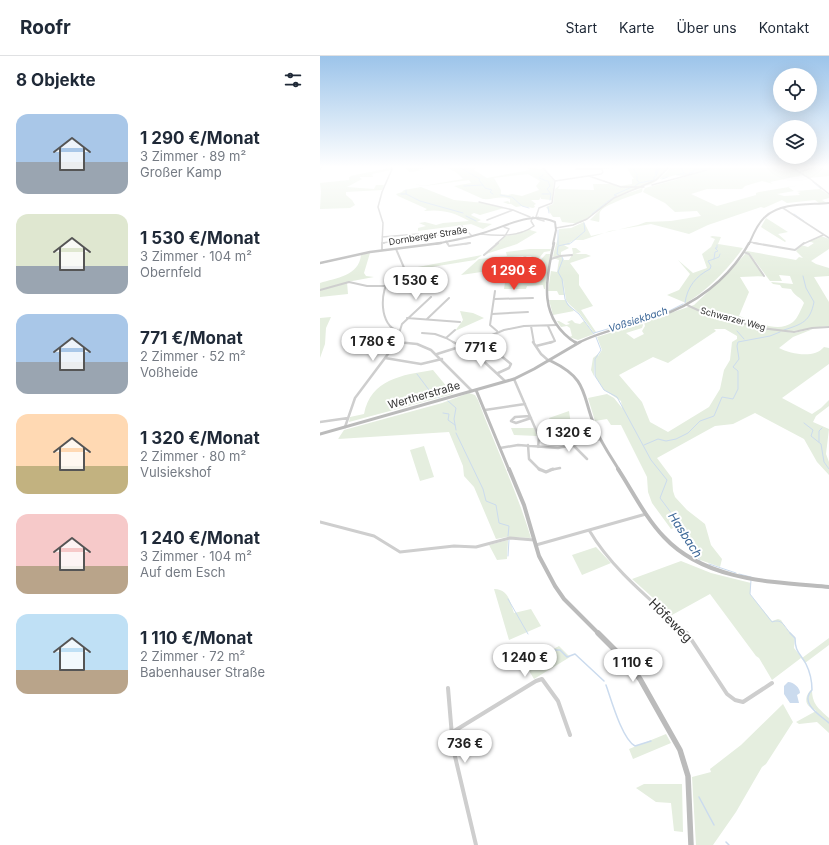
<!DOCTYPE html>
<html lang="de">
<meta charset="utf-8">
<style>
body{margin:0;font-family:Inter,sans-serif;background:#f2f2f3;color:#1f2937;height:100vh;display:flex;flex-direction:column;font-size:15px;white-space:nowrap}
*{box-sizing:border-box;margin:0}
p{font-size:13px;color:#747a83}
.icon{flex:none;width:22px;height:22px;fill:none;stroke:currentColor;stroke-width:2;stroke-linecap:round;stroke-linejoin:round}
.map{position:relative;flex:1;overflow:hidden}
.details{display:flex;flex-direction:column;background:#fff;width:320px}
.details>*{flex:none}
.controls{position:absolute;left:453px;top:12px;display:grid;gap:8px}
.controls a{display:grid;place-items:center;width:44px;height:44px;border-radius:50%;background:#fff;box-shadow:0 4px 16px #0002;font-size:20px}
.price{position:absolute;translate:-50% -34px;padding:0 9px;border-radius:14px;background:#fff;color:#222;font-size:13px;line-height:26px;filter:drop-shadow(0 1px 2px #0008)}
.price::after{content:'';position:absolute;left:50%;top:24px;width:12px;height:9px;margin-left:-6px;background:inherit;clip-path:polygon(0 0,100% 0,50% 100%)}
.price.selected{background:#eb3e31;color:#fff}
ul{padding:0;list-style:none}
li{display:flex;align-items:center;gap:12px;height:100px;padding:0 16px}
li span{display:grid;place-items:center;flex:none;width:112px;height:80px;border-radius:12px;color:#555}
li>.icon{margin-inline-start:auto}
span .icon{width:48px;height:48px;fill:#fffc;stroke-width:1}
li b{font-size:17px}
h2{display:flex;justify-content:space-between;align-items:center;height:48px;padding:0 16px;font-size:17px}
header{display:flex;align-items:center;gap:24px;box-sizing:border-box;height:56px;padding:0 20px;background:#fff;border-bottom:1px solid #e0e1e3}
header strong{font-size:19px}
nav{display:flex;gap:22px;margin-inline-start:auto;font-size:14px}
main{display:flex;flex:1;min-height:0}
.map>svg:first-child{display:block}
.green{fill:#e5eedf;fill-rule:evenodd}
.water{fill:#cbdbee}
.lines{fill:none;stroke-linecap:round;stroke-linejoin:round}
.stream-far1{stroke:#cbdbee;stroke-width:1}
.stream{stroke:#cbdbee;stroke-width:1.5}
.street-far4{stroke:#cecece;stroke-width:1.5}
.street-far3{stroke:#cecece;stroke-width:2}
.street-far2{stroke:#cecece;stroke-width:2.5}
.street-far1{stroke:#cecece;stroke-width:3}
.street{stroke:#cecece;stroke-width:4}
.secondary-far4{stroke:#bbb;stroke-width:2}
.secondary-far3{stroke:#bbb;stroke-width:2.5}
.secondary-far2{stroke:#bbb;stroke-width:3}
.secondary-far1{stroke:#bbb;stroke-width:4}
.secondary{stroke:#bbb;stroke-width:5.5}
.labels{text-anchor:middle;stroke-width:4;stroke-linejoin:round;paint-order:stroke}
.far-street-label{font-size:9px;fill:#313131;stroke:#fff}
.far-water-label{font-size:10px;font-style:italic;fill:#3b6697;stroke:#fff}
.street-label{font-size:11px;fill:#313131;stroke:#fff}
.water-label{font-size:12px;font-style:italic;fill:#3b6697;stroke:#fff}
.near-street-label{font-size:13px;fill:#313131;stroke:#fff}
</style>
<header>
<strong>Roofr</strong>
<nav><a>Start</a><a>Karte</a><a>Über uns</a><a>Kontakt</a></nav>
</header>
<main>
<section class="details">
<h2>8 Objekte<svg class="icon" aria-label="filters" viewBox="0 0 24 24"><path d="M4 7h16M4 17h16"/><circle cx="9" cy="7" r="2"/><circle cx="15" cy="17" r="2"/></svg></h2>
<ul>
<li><span style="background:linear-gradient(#a9c7e8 60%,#9aa5b1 0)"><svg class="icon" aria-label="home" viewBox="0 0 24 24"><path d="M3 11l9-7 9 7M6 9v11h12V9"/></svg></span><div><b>1 290 €/Monat</b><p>3 Zimmer · 89 m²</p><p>Großer Kamp</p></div></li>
<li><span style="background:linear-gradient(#dfe7d0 65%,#9aa5b1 0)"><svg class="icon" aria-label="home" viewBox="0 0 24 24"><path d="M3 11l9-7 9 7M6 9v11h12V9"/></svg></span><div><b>1 530 €/Monat</b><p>3 Zimmer · 104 m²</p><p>Obernfeld</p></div></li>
<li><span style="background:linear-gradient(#a9c7e8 60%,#9aa5b1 0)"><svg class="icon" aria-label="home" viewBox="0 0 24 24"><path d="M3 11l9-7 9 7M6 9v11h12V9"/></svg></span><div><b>771 €/Monat</b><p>2 Zimmer · 52 m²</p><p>Voßheide</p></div></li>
<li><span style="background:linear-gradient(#ffd9b3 65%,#c2b280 0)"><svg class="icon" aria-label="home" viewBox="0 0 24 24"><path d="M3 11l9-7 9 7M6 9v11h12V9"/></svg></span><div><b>1 320 €/Monat</b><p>2 Zimmer · 80 m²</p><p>Vulsiekshof</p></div></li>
<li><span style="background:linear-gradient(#f6c9c9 65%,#b9a48a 0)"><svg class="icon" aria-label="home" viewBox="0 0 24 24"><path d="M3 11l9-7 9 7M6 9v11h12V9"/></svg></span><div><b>1 240 €/Monat</b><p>3 Zimmer · 104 m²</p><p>Auf dem Esch</p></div></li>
<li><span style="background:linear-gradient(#bfe0f5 70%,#b9a48a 0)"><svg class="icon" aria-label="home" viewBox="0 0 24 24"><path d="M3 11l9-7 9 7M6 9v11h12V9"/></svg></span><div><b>1 110 €/Monat</b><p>2 Zimmer · 72 m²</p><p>Babenhauser Straße</p></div></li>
</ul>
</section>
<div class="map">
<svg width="509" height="789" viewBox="0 0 509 789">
<rect width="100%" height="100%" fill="#fff"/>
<!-- green -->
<path class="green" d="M68,110L73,112L71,114L52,118L53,121H40V122L42,123L27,131L54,133L56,129H64L62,134L26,136V139L32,144L35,149L30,152L0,153L1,135L0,127L29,124V121H31L30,120L70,112Z
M85,110H155L154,114L167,122L210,114L205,110L210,112L217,110L216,113H223L234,125L232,144L221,143V141L219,144H211L216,148L214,149L215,151L213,152L202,150L196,151L191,148H188L183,146L188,145L190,147V143C180,139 173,144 163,143L134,130L151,127L149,124L104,130L87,126L103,130L143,123C129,107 118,111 99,113L100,115L89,116ZM208,118L220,125L216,130L219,134L202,140L192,138L188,139L181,138V134L174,122Z
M280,110L287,111L350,110C344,119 334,130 323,130L322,136C314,139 283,149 280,156C279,158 280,163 279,166L270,164C277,157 286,147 295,142C303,138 314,136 322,132C313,135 301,137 293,142C284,147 269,165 260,167C255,168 247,166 242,166L240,161H233L226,151L233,148L235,133L240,129L238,133L274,134L273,128H291L303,132H304L300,130L312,128V123H314L306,111L282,113Z
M351,110H391L389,113L393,110H449L461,115L472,114L470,110L484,111L473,114L484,119L450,126L453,128L442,125L425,130L422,133H387L371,138L397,150L436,139V137L439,136L487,128L468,131L474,135L457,138L464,140L480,139L478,137L481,136L476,135L500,133L509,139V142L502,144L507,147H499L495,144L467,147L462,144L444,152L441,151L388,169L369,178L331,168L290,175L263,184H255L249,187L250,189H244L249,192L241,196V200L244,204H249L253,197L252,192H256L261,196L255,198H266L271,200L250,207L259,219V229L273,250L261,254L276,276L274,277L260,258L249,248L246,244L243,224L244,239H239L237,235H228L231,215L237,216L239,204L233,202C234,192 239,183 239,173L251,172L264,166L271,180L318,169L326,166L351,165L381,160L377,155L355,156L345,147L323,136L325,132L355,124L384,114L364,121L356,119L339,123L346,117Z
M499,112L509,114V120L490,122L479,116Z
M101,131L134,144L164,147L184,152L160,159L154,157L152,158L151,159L161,164L157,166L172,168L163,173L151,168L98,175V172L106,170L99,167L105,166L116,169L123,167L149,165C134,156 121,153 104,155L107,153L78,140L76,138L82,136L84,134Z
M446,162L468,176L458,178L466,185L465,186L441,171Z
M211,173L210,174L217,176L197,188L166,198L185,180Z
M392,180L401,181L398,188L423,192C408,213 387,235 366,247L347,239L359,234L370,218L358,204L373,217L387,212L382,198L391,191L395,183L390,181Z
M501,180L509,183V193L491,205L496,208L509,212V220L494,221L509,246V270C493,271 478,276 462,275L474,277L493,273L473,281L459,292C471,298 494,303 504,291L509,292V308L462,342L492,358L501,352L509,344V350L496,360L493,366L509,373L506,398L509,406V419L497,406L484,383L435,357L413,368L395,370L337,402L352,422L353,435L355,441L367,454L385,468L391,489L402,503L400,511L380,504L361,469L351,473L332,447L328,436L327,421L301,369H291L287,363L275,365L268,342L287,338L294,342L302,352L301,345L284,334L275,320V302L274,320L271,314L273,302L278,298V300L282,294L277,281L322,267L323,269L322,272L306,277L314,283L324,278L322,275L325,270L324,266L374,249L409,216L426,197L429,198L444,220L420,221L429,236L419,260C434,265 458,278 473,266C478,262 481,253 484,247C481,241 474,240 471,233L462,232L460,229L453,228L451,226L473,228L470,220L459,219L462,225H450L430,198L426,196L427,195L476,204L479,201L483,202L476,195L481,189L488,191L494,187L488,185ZM394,273H405L417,280V283L412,286L410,304L404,314L400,333L389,351L348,376L330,366L322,346L299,319L333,301L348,307L396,275Z
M210,193H231L230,195L224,196L216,206L211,200H206L210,206H208L203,200L192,201L196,209L169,213L164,205L168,215L141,219L159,203L187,200L186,196Z
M50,197L44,217L46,220L54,221L27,226L28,238L0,241V227C16,222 39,220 41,199Z
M226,198H230L225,233H224L223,229L207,230L206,233H184L187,213L216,209Z
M162,199L155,204L87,215V213Z
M229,244H245L254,255L233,259Z
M140,255L153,257L164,262L135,275L143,264Z
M11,261L6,272L5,288L0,302V262Z
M252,264L255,267L260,268L264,265L274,278L258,284L249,281L252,280L250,272L247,270L241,271L237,265H239L246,269L250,268L247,266Z
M113,314L133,338L29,366L30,361L44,358C51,323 82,319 113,314Z
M149,337L155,339L158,344C175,390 197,435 211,482L187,481L176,483L154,431L144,420L143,410L129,376L18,383L24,374L122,347Z
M249,355L251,368L238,372L236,367L232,368L229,362Z
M191,372H214L217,380L194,379Z
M104,390L114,421L100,425L90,394Z
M188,484L187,503L177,504L169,489Z
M276,491L291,507L262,519L252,499Z
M361,505L391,517L431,527L430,538L452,565L458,563L461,564L466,572L475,581L474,592L482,602L509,582V589L485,607L481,602L452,624L439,602L436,600L390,538L352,559L312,523Z
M174,533C188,533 190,545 194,557L211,553L221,570L189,584Z
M239,590L250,601L214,623L205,608Z
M492,633C492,648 498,652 509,662V677L497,666L479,668L476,666L496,655C495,653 492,653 490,651C483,646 487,637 492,633Z
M463,648L473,666L446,708L442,711L416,756L393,789H376L372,721L391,716L390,713L421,689Z
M346,678L351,687L313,703L309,693Z
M324,728H362L363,776L354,775L351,747L336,746L316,732Z"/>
<!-- water -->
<path class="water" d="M468,626C474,626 480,632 480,637L477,639L479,647H470L464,638V630Z"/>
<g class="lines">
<!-- stream-far1 -->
<path class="stream-far1" d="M137,110L160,123L159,124L165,132L172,134L170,136L173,138
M311,110L317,118V124L319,126
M362,118H370L369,117L373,116L374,114L386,113L384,110
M223,119L219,122L227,125
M357,119L364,117L360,110
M342,123L348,121
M228,125L230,130L227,133L231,138L230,144
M493,126L501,133
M144,130L163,129
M315,130L319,127L334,124V121L337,119L335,118L338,117L335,116L339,115L335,114L340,113L335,110
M86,134V138L100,145L143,157
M81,138H86
M222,138H230
M180,139L191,141
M297,140L294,139L312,131
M192,141L202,150L209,152
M287,146L296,140
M228,151L229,157
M272,158L286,147
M474,158L484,165
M146,160L156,165
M238,174V189
M239,199L237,198L238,190L251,187L265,175L264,167
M242,201L243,203L238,216L242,223L245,243L248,249L259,258L274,278
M394,203L399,201L400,198
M365,247C367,231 376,220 390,213L391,210L388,205L394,203L395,196L398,195L395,192H397V189
M464,274C482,268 490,266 494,246L486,232L483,220
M417,275L424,283
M274,277L349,255L363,248
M276,281L281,294L275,303V320L284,334L297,341L331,404L347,424L340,442L361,470L380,505
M97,318L112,338L119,342
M128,345L136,352L134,363L136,374
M123,357L129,358L128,364L135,369
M484,367L493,374L491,380L501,388L504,406L509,413
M136,377L163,433L166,445L176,449L179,467L189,470L188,480
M499,386V375L502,372
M324,389L338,383L346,385L356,383L368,377L380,365L394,360L402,341L413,343L418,333V315L413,311L419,303L417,290L418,286L450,280L460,276
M188,500L189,484
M389,508L416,517
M419,518L431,521
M431,524L430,538L452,566C463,562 464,571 471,578
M188,543L208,578"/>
<!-- stream -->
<path class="stream" d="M470,577L475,582C475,596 480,597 486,608C490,616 492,626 492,634C479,647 500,659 509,667
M228,594H240L247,601L255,598L284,625
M286,629C291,643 302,683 315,690L331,685
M379,741L394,769
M406,786L409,789"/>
<!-- street-far4 -->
<path class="street-far4" d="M221,110L235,125
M469,110L489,122L509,138
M0,113L2,111
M256,113H281
M479,116L500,110
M269,120L301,131H324
M235,125L281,118L283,116L280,110
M332,129L387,114L392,110
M159,146L193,154L210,161
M463,152L509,182
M216,161L219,152L232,147L235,125
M218,161L217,163L224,165
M167,164L193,154
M142,170L152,180
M236,172L253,169L267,163L294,142L336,124L350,110
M161,178C178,180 199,181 214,170L211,165L213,161
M62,181L98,178L99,182
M126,185L128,188
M430,186L440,188
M62,187L146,175
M62,188L63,167L58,151L62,136L72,113L71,110
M145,188L150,187
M176,188L185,180L189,173L184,171
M483,188L503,179"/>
<!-- street-far3 -->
<path class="street-far3" d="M62,187H64
M127,187L129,190L150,187
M434,187L475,194L484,187
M76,193L85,214C81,216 74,218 71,221C59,234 59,271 79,275
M62,194V187
M424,196L429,198L444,220
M164,199L178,187
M231,203L240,200L252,199
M0,234L29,226L47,230H65
M175,235L170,269L177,275
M174,243L213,242
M367,249L382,256L441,272L474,276L492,272L509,271
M172,258L208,256
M87,262L140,266
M107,263L129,242
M211,270L214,287
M228,270L235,285L229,287
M102,277L115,278L126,282
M161,283L165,287
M77,286L84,287
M76,287L82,268L111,241
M135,287L126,282L135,274
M153,287L184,274L204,270L237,269"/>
<!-- street-far2 -->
<path class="street-far2" d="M77,286L97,288L111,294L152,335
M133,286L141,290
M164,286L191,308L189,312L178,317
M213,286L221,298L229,305
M146,289L185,325
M216,290L232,286
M117,298L155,286
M65,302L101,308L122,303
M194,323L219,381L218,391
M165,354L205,348
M210,360L195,361L191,365L196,367L211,362
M0,366L28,362
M25,371L35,342L77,286
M208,389L209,403L220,414
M253,389L267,403
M180,392L198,389L238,392L280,383
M230,414L240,412"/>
<!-- street-far1 -->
<path class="street-far1" d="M219,413L226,416L233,413
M0,466L54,480L80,496L134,490L156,491L190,482L214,484
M269,474C293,515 334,546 368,578
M216,489L326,458"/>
<!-- street -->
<path class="street" d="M367,577L407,638L415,644L423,646L452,627
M128,632L133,692L156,789
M131,677L216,625L222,623L238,645L250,679"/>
<!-- secondary-far4 -->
<path class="secondary-far4" d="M115,188C131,185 147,182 163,177C188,170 209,155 235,166L236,174L233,188
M429,188C433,179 437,168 445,161C461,146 489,149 509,147"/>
<!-- secondary-far3 -->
<path class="secondary-far3" d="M234,187C225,225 218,263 256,287
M0,207L50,196L121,187
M258,287C283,274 310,270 336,261C374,250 410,222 429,187"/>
<!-- secondary-far2 -->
<path class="secondary-far2" d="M255,286L257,287
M231,305C270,324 261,339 276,374C282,388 291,401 299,414
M156,334L189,414
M0,378L194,323L214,313L260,286"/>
<!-- secondary-far1 -->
<path class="secondary-far1" d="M189,413L204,449L219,500L235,530L244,543L279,578
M298,413C313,436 325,461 344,481C385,525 453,526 509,531"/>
<!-- secondary -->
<path class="secondary" d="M278,577L304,603L320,623L360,694L368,720L371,789"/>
</g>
<!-- sky -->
<linearGradient id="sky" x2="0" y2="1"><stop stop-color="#9cc4ea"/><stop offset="0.5" stop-color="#fff"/><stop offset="1" stop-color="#fff" stop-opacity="0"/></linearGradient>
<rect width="509" height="221" fill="url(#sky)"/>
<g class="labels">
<!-- far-street labels -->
<g class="far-street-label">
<text transform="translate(108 180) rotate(-9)" y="3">Dornberger Straße</text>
<text transform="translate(413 263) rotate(15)" y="3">Schwarzer Weg</text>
</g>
<!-- far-water labels -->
<g class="far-water-label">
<text transform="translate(318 263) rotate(-18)" y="4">Voßsiekbach</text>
</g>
<!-- street labels -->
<g class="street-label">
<text transform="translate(104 339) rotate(-16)" y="4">Wertherstraße</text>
</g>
<!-- water labels -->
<g class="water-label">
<text transform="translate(365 479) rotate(57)" y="4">Hasbach</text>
</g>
<!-- near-street labels -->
<g class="near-street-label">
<text transform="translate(351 564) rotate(45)" y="5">Höfeweg</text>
</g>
</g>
</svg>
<div class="controls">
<a><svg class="icon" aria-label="locate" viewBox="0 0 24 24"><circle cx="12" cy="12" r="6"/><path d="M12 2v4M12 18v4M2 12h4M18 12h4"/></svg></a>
<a><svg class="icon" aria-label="layers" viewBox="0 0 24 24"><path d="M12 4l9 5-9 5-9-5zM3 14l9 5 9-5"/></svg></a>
</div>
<b class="price selected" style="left:194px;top:235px">1 290 €</b>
<b class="price" style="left:96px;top:245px">1 530 €</b>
<b class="price" style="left:53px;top:306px">1 780 €</b>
<b class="price" style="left:161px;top:312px">771 €</b>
<b class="price" style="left:249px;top:397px">1 320 €</b>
<b class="price" style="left:205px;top:622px">1 240 €</b>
<b class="price" style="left:313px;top:627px">1 110 €</b>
<b class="price" style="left:145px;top:708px">736 €</b>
</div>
</main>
